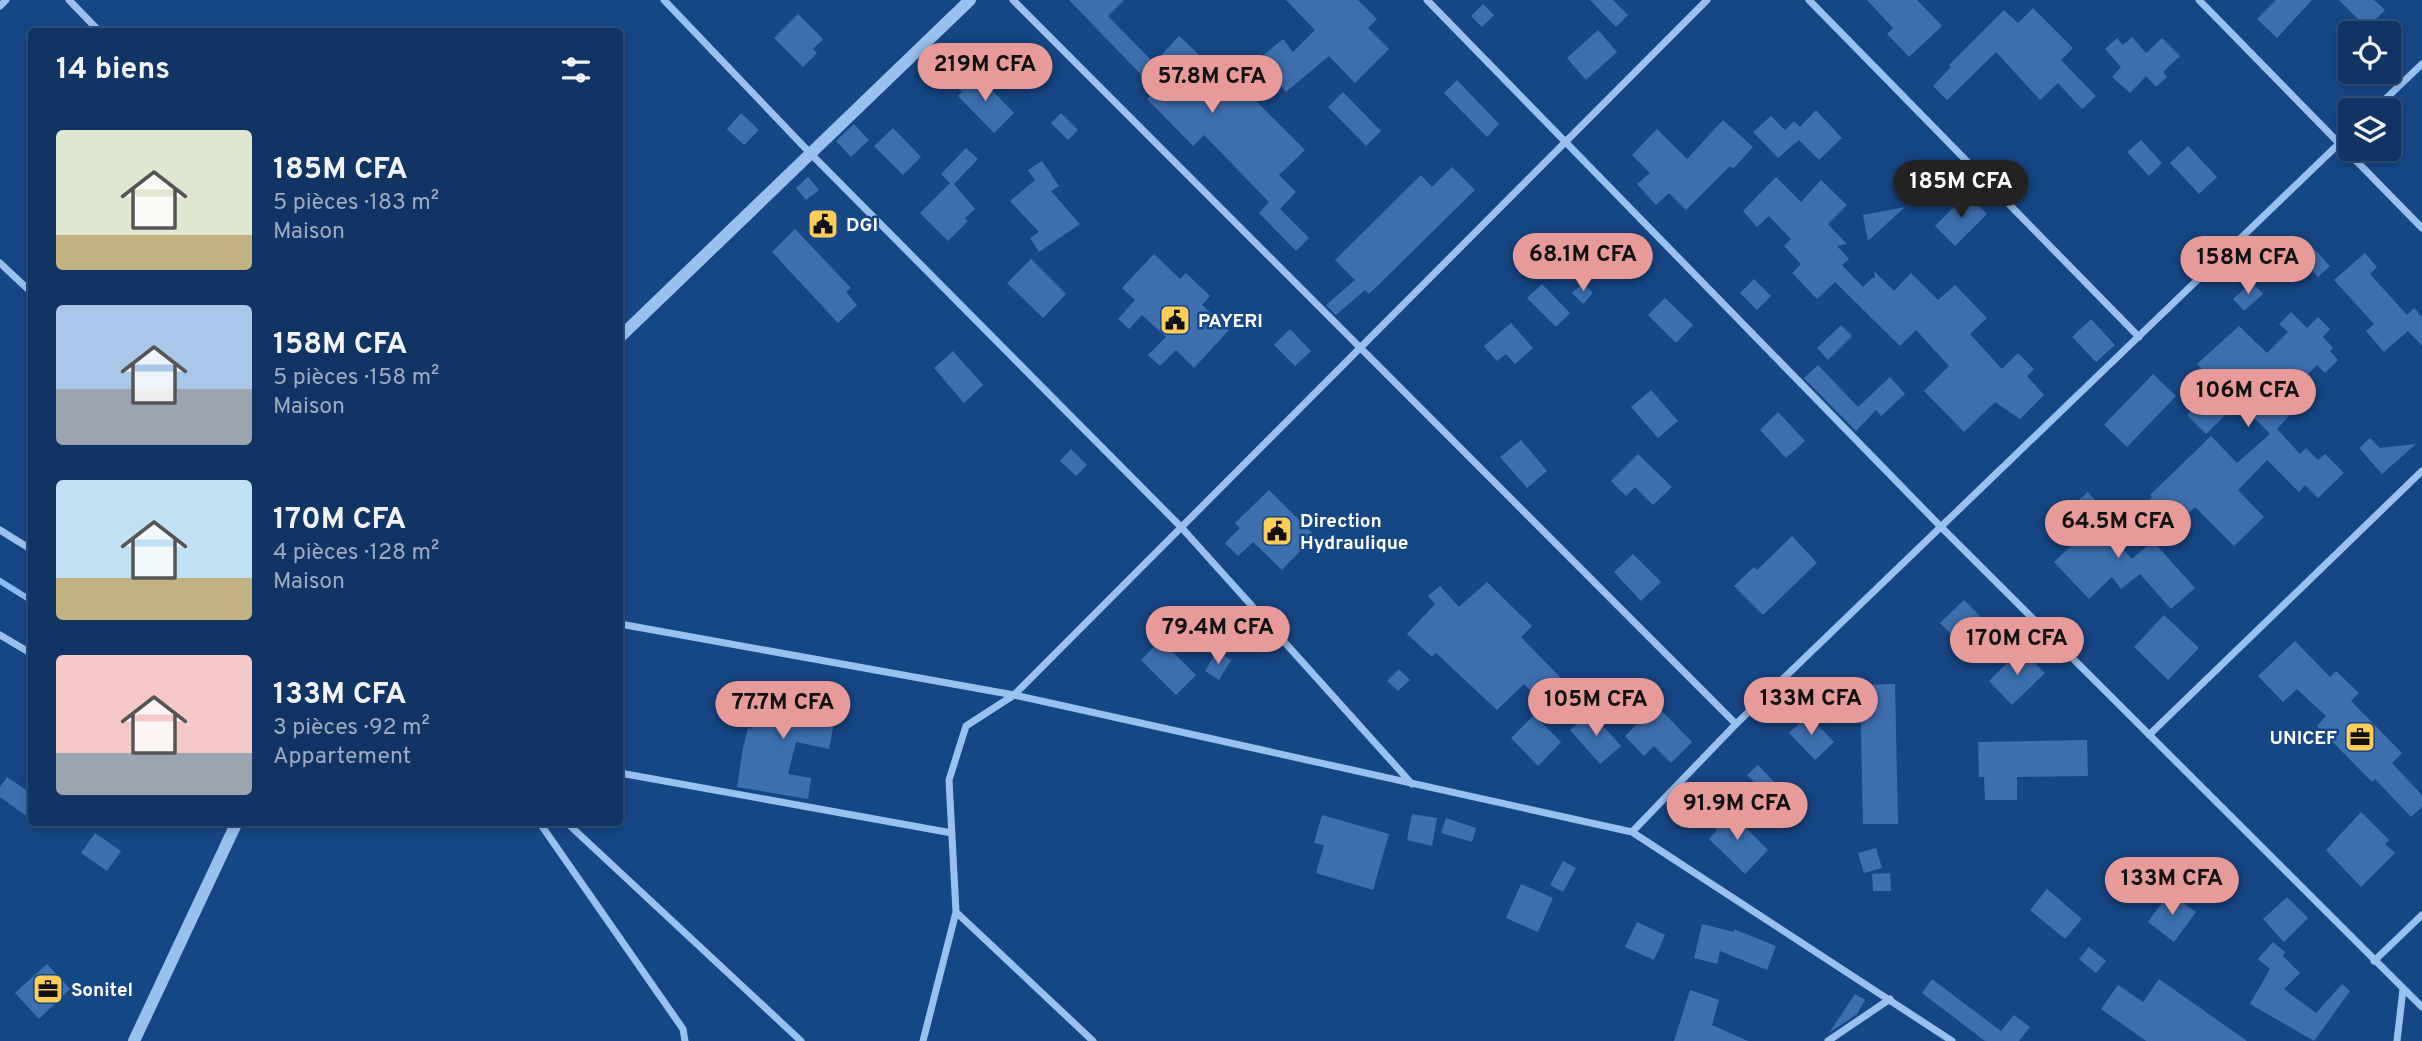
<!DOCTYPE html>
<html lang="fr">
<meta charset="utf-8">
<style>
body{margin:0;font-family:Overpass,sans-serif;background:#193d6a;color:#f1f3f6;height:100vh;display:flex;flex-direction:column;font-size:26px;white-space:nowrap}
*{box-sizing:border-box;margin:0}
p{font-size:23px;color:#9cabbf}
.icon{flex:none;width:38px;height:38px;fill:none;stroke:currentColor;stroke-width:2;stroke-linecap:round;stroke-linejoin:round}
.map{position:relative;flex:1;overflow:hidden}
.side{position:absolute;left:28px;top:28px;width:595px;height:798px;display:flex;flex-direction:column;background:#103564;border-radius:7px;box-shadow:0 4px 10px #0003,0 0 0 2px #305078}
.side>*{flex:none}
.controls{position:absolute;left:2338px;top:21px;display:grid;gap:14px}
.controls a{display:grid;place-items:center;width:63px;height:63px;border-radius:7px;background:#103564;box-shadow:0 4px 10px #0003,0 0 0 2px #305078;font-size:35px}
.price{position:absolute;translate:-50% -60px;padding:0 16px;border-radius:24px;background:#e69b98;color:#111;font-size:23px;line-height:46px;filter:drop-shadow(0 2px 4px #0008)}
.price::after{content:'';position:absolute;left:50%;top:42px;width:21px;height:16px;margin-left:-10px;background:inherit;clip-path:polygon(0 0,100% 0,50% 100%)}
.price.on{background:#222;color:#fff}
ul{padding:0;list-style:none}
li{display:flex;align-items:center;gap:21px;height:175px;padding:0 28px}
li span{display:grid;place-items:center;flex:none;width:196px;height:140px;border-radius:7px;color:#555}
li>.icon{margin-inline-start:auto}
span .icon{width:84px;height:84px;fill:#fffc;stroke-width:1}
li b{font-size:30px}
h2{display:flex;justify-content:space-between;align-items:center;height:84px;padding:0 28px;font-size:30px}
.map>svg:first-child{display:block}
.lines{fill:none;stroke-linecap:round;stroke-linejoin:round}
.stream{stroke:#8cbbf1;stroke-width:6}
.building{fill:#3e70af}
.minor{stroke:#9ac0ee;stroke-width:7}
.tertiary{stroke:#9ac0ee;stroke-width:12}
.labels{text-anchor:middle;stroke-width:5;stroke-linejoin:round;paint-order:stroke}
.poi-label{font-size:19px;font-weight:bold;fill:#fff;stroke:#164785;text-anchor:start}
</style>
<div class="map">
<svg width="2422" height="1041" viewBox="0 0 2422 1041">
<rect width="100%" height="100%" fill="#164785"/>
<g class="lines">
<!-- stream -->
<path class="stream" d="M0,581L32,601"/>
</g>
<!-- building -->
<path class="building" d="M1069,0H1124L1108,16L1154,63L1179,36L1208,63L1210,62L1244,100L1250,95L1305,150L1279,175L1296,192L1280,209L1309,238L1296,251L1259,213L1269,202L1204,135L1193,146L1147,99L1156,90Z
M1286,0H1358L1377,19L1368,28L1389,49L1355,83L1329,56L1286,92L1259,59L1283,39L1293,52L1315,30Z
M1590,0H1613L1628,15L1616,27Z
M1867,0H1917L1942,26L1909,57L1887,34L1893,28Z
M2276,0H2312L2277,38L2257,19Z
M2339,0H2374L2385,10L2367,28Z
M1483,4L1494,15L1482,27L1471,16Z
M2033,8L2073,48L2061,60L2096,96L2082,109L2058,83L2040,100L1996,52L1947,100L1933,86L1951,67L1949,65L2004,10L2018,23Z
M798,14L823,39L813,49L817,53L803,67L774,38Z
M1598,30L1617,52L1586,80L1567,58Z
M2132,37L2146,53L2162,38L2180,56L2163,72L2167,77L2156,87L2146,76L2130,93L2112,77L2121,67L2105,49L2117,38L2123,45Z
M975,73L1014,113L994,133L958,96L962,92L959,89Z
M1457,80L1499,124L1487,137L1444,93Z
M1343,92L1381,131L1366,146L1328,107Z
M1816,110L1842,138L1819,160L1799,140L1778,158L1753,132L1771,116L1785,130L1794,121L1800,127Z
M741,113L759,130L744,145L727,129Z
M1061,113L1078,130L1068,140L1051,123Z
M1723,120L1753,147L1733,169L1730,166L1686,210L1669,193L1656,205L1637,184L1650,173L1632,155L1657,129L1687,159Z
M854,124L869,140L851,157L836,141Z
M893,128L921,157L903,175L874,146Z
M2141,140L2162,163L2149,176L2127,152Z
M2188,146L2217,177L2199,194L2170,163Z
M966,148L978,159L954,184L975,209L965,218L968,221L948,241L920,213L950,183L941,174Z
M1042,161L1059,186L1051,191L1080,224L1039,252L1030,238L1039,232L1010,201L1035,180L1028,170Z
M1452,167L1475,190L1369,294L1365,290L1336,315L1326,305L1355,280L1335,260L1421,175L1432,187Z
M1949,169L1964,183L1953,195L1938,180Z
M808,177L819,190L806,200L796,188Z
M1776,177L1801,202L1821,180L1847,205L1828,224L1847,244L1837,246L1849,259L1842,265L1863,287L1872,278H1875L1874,271L1894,291L1911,273L1938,300L1955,285L1987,318L1970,334L2002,369L2018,353L2034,369L2027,376L2044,395L2020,419L1995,402L1964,432L1924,391L1949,366L1916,330L1900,346L1835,282L1817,299L1792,273L1801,264L1784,246L1791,239L1769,216L1757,227L1743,211Z
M1967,194L1987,214L1955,246L1935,226Z
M1905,207L1868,241L1863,215Z
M795,229L851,288L846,292L857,305L838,323L772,252Z
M2307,241L2330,266L2318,277L2295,251Z
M2365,253L2377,267L2370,274L2407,315L2414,308L2422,317V346L2408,331L2384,352L2366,331L2374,324L2334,280Z
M1154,254L1180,279L1186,273L1210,296L1202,305L1229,330L1194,368L1176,350L1160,366L1148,355L1166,337L1142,315L1129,329L1118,319L1135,300L1122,288Z
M1031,259L1066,294L1043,318L1007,283Z
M1754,279L1771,296L1757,310L1740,293Z
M2252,282L2263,294L2244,311L2233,299Z
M1583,283L1593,293L1583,304L1572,293Z
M1542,284L1570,313L1556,327L1527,298Z
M1665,298L1693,325L1676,343L1648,315Z
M2291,312L2307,328L2318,317L2330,329L2323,337L2333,348L2330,351L2338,360L2325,373L2317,365L2295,387L2306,398L2277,429L2300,454L2306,448L2318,460L2325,454L2344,473L2318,498L2305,485L2299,492L2267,460L2238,490L2264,517L2234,546L2195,507L2168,531L2142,506L2152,497L2150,495L2211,436L2237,463L2270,434L2239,402L2206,434L2187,415L2216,385L2197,364L2239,326L2267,353L2288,332L2279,324Z
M2091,319L2115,345L2096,362L2072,337Z
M1511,323L1533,348L1515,364L1506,354L1497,361L1484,346Z
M1841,325L1852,336L1828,360L1817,348Z
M1290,329L1311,351L1295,366L1274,345Z
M953,351L983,385L964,403L934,368Z
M1818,365L1858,407L1890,377L1905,394L1881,416L1876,410L1856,431L1804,378Z
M2153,374L2176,396L2127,447L2104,425Z
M1651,390L1678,421L1658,438L1631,407Z
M1778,412L1805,441L1786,458L1760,430Z
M2370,438L2380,448L2416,444L2382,474L2359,448Z
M1521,440L1547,471L1527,488L1500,457Z
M1071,449L1087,465L1076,476L1060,461Z
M1638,454L1672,487L1653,505L1635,487L1626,496L1611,481Z
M1269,490L1315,536L1282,570L1253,542L1238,556L1225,543L1240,528L1235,523Z
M2088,492L2116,524L2107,531L2132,559L2153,541L2195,588L2171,609L2140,574L2121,589L2112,577L2089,599L2054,562L2092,526L2073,505Z
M1792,536L1817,563L1763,615L1734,586L1754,567L1757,570Z
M1633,554L1661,582L1641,601L1614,572Z
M1487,582L1532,626L1521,637L1589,707L1577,717L1555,692L1543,703L1524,684L1497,710L1436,653L1432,657L1407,634L1435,604L1428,596L1440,586L1459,607Z
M1964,600L1995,631L1970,654L1940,623Z
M2164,615L2199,648L2168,680L2134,647Z
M1161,640L1196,675L1176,695L1141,660Z
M2295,641L2330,677L2336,671L2359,693L2351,701L2402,753L2392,763L2422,795V807L2411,817L2375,779L2372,782L2317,726L2326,716L2297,689L2283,702L2258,676Z
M2021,649L2045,673L2012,705L1989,681Z
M1217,651L1231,660L1219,680L1205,671Z
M1399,669L1410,680L1398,691L1387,681Z
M1895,684L1898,824H1863L1860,685Z
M762,685L810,695L808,701L837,707L829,749L796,742L788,774L811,778L808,799L737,787L743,748L748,728L752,729Z
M1656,705L1692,742L1671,763L1654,746L1644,756L1625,736Z
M1591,712L1621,746L1600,764L1570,730Z
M1534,715L1561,742L1538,766L1511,738Z
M1808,715L1834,742L1815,760L1789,733Z
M2087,740L2088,776L2017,777V800H1985L1984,777H1979L1978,742Z
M1758,765L1789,797L1772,814L1747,788L1754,782L1747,775Z
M7,777L32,794V807L25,815L0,797V787Z
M1727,809L1768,850L1745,874L1709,839L1717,830L1711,825Z
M2361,812L2389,840L2385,844L2395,853L2361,887L2326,850Z
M1412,814L1437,818L1432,846L1407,840Z
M1322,815L1389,834L1373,890L1316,873L1324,845L1314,843Z
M1446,818L1476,828L1472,842L1441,833Z
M95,833L121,851L107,871L81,853Z
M1876,848L1882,868L1864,873L1858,853Z
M1563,861L1576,868L1563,892L1550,885Z
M1890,873L1891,891H1873L1872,874Z
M1521,884L1553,898L1538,932L1506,918Z
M2047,889L2082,919L2065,939L2030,910Z
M2169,893L2196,912L2174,942L2148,922Z
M2287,897L2308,918L2284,942L2263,919Z
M1637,922L1665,935L1654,960L1625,947Z
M1702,924L1734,932V929L1776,946L1767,970L1720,951L1717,964L1694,958Z
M2273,942L2285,952L2283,956L2300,973L2284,989L2316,1013L2342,984L2350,991L2314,1041L2250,1004L2270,969L2258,959Z
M2089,947L2106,961L2096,973L2079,959Z
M47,964L70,989L39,1019L15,993Z
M1932,979L2001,1031L2014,1015L2030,1027L2019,1041H1985L1922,993Z
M2159,979L2247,1041H2146L2101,1009L2118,985L2143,1002Z
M1690,990L1719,1000L1712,1025L1748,1041H1674Z
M1855,994L1865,1000L1857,1014L1829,1033Z"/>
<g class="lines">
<!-- minor -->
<path class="minor" d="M69,0L100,32
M664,0L810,153L1181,527L1412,784
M1013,0L1736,724
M1427,0L1941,527L2422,1007
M1809,0L2139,337
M2199,0L2422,228
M0,6L6,0
M2374,110L2422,64
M0,263L32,293
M0,530L32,550
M620,624L1014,695L1632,832L1952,1041
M0,635L32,654
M2149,735L2422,471
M620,773L952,833
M539,822L683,1029L685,1041
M566,822L801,1041
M1632,832L1736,724L2350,133
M956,912L1093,1041
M2374,961L2422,915
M923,1041L956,912L949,780L966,726L1014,695L1707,0
M1828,1041L1890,999
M2397,1041L2403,989"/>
<!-- tertiary -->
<path class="tertiary" d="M620,337L970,0
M134,1041L237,822"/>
</g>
<!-- icons -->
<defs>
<g id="civic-square" transform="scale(1.575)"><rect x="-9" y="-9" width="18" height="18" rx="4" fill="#ffce57" stroke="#164785"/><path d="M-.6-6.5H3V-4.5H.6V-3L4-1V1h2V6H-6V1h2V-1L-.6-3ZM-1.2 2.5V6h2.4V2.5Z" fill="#111"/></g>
<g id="office-square" transform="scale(1.575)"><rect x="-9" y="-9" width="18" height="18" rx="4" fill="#ffce57" stroke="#164785"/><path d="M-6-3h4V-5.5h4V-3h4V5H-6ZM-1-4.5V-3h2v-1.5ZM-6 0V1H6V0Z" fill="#111"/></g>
</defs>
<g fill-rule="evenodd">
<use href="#civic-square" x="823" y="224"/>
<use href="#civic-square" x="1175" y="320"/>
<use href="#civic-square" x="1277" y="531"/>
<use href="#office-square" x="2360" y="737"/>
<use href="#office-square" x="48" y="989"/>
</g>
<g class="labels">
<!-- poi labels -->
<g class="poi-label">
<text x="846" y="231">DGI</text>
<text x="1198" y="327">PAYERI</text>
<text x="1300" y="527">Direction<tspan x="1300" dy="22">Hydraulique</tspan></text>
<text x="2337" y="744" text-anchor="end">UNICEF</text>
<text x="71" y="996">Sonitel</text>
</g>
</g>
</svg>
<div class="controls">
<a><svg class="icon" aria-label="locate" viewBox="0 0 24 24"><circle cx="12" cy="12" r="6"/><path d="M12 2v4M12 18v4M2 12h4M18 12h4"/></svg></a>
<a><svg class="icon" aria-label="layers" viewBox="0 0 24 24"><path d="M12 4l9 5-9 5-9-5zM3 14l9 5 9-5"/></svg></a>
</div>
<b class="price" style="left:985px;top:103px">219M CFA</b>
<b class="price" style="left:1212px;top:115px">57.8M CFA</b>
<b class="price on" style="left:1961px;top:220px">185M CFA</b>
<b class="price" style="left:1583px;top:293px">68.1M CFA</b>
<b class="price" style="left:2248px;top:296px">158M CFA</b>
<b class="price" style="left:2248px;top:429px">106M CFA</b>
<b class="price" style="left:2118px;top:560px">64.5M CFA</b>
<b class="price" style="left:1218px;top:666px">79.4M CFA</b>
<b class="price" style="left:2017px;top:677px">170M CFA</b>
<b class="price" style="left:1811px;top:737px">133M CFA</b>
<b class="price" style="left:1596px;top:738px">105M CFA</b>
<b class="price" style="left:783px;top:741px">77.7M CFA</b>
<b class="price" style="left:1737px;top:842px">91.9M CFA</b>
<b class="price" style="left:2172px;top:917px">133M CFA</b>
<section class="side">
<h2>14 biens<svg class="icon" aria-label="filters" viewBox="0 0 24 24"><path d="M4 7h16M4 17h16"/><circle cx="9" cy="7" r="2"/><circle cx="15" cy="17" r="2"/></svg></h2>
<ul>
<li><span style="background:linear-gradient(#dfe7d0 75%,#c2b280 0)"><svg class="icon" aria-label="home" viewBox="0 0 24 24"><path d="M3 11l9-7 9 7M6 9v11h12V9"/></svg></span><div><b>185M CFA</b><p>5 pièces · 183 m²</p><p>Maison</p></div></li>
<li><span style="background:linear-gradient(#a9c7e8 60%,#9aa5b1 0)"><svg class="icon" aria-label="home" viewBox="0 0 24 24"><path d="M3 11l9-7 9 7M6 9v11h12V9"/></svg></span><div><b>158M CFA</b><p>5 pièces · 158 m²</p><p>Maison</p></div></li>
<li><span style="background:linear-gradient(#bfe0f5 70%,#c2b280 0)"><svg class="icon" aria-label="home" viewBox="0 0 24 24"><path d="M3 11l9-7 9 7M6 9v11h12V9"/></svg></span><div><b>170M CFA</b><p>4 pièces · 128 m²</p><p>Maison</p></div></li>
<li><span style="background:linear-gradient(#f6c9c9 70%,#9aa5b1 0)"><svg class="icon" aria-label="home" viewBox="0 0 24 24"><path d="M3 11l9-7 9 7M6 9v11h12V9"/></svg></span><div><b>133M CFA</b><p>3 pièces · 92 m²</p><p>Appartement</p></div></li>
</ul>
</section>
</div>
